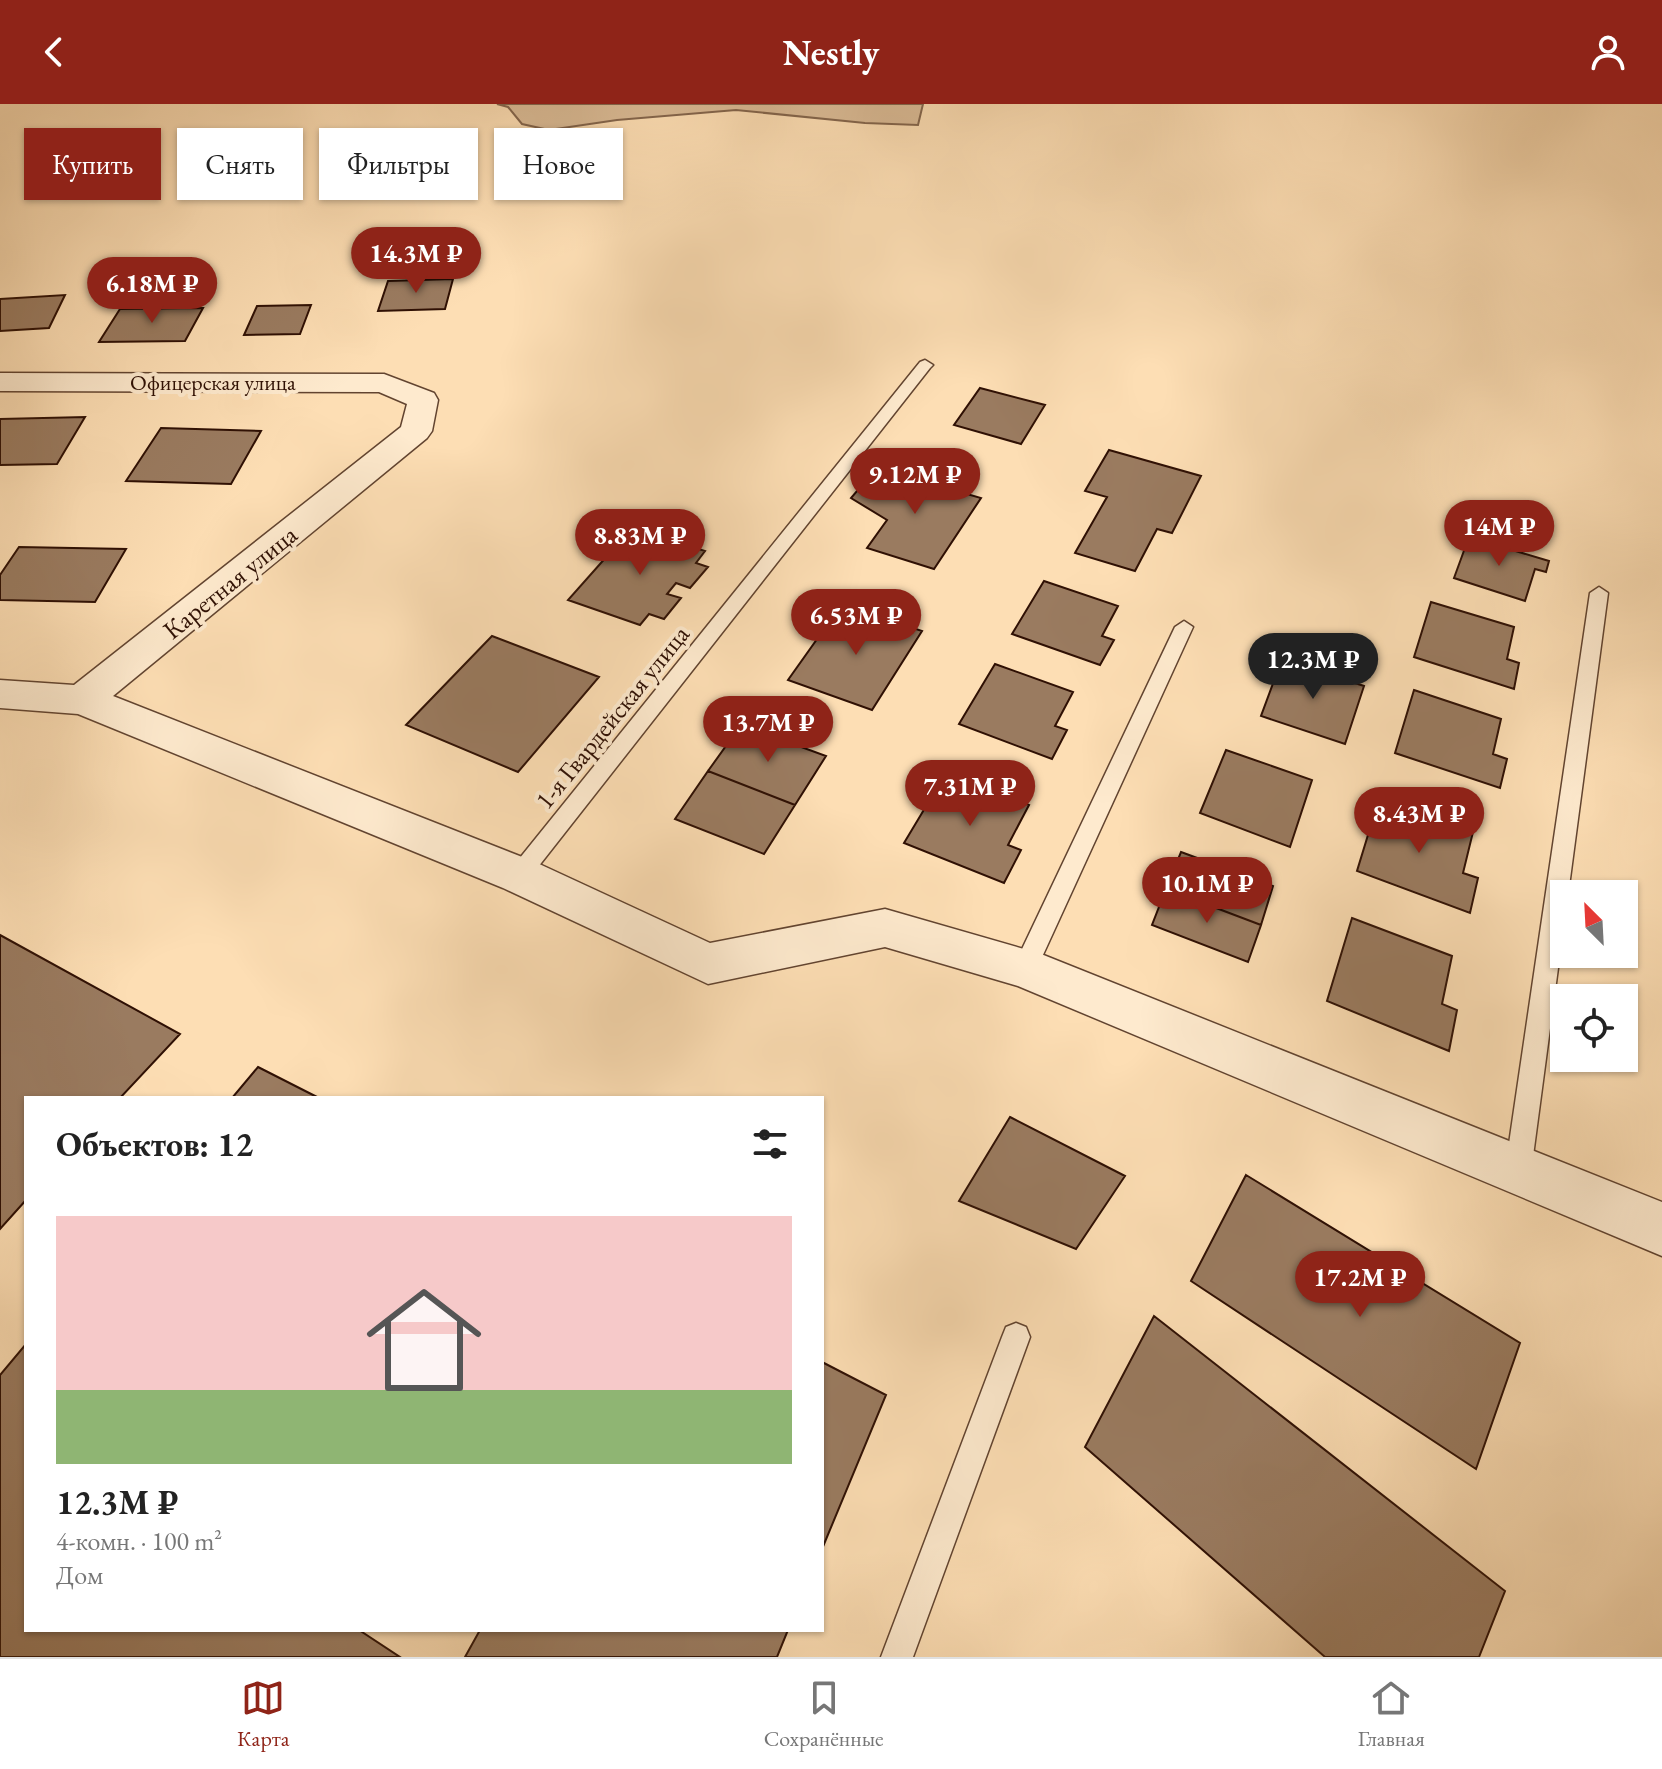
<!DOCTYPE html>
<html lang="ru">
<meta charset="utf-8">
<style>
body{margin:0;font-family:"EB Garamond",serif;background:#f2f2f2;color:#222;height:100vh;display:flex;flex-direction:column;font-size:30px;white-space:nowrap}
*{box-sizing:border-box;margin:0}
p{font-size:26px;color:#767676}
.icon{flex:none;width:44px;height:44px;fill:none;stroke:currentColor;stroke-width:2;stroke-linecap:round;stroke-linejoin:round}
.map{position:relative;flex:1;overflow:hidden}
.details{position:absolute;left:24px;top:992px;width:800px;height:536px;display:flex;flex-direction:column;background:#fff;border-radius:0px;box-shadow:0 2px 6px #0004}
.details>*{flex:none}
.banner{position:absolute;left:24px;top:24px;width:800px;height:72px;display:flex;gap:16px}
.needle{width:52px;rotate:336deg}
.fabs{position:absolute;left:1550px;top:776px;display:grid;gap:16px}
.fabs a{display:grid;place-items:center;width:88px;height:88px;border-radius:0px;background:#fff;box-shadow:0 2px 6px #0004;font-size:40px}
.price{position:absolute;translate:-50% -68px;padding:0 18px;border-radius:28px;background:#8f2418;color:#fff;font-size:26px;line-height:52px;filter:drop-shadow(0 2px 4px #0008)}
.price::after{content:'';position:absolute;left:50%;top:48px;width:24px;height:18px;margin-left:-12px;background:inherit;clip-path:polygon(0 0,100% 0,50% 100%)}
.price.selected{background:#222;color:#fff}
ul{padding:0;list-style:none}
li{display:grid;align-content:center;gap:16px;height:424px;padding:0 32px}
li span{display:grid;place-items:center;height:248px;border-radius:0px;color:#555}
li>.icon{margin-inline-start:auto}
span .icon{width:144px;height:144px;fill:#fffc;stroke-width:1}
li b{font-size:34px}
h2{display:flex;justify-content:space-between;align-items:center;height:96px;padding:0 32px;font-size:34px}
.chip{padding:0 28px;border-radius:0px;background:#fff;box-shadow:0 2px 6px #0004;font-size:28px;line-height:72px}
.chip.selected{background:#8f2418;color:#fff}
header{display:flex;justify-content:space-between;align-items:center;height:104px;padding:0 32px;background:#8f2418;color:#fff;font-size:36px;font-weight:700}
.tabs{display:flex;justify-content:space-around;align-items:center;height:112px;border-top:2px solid #e0e0e0;background:#fff;font-size:22px;color:#767676}
.tabs a{display:grid;justify-items:center;gap:4px}
.tabs .selected{color:#8f2418}
.map>svg:first-child{display:block}
.green{fill:#dabb96;stroke:#84664d;stroke-width:2}
.building{fill:#9a7b60;stroke:#2f1004;stroke-width:2}
.lines{fill:none;stroke-linecap:round;stroke-linejoin:round}
.lane-casing{stroke:#624430;stroke-width:3}
.street-casing{stroke:#624430;stroke-width:3}
.lane{fill:#feeace;fill-rule:evenodd}
.street{fill:#feeace;fill-rule:evenodd}
.labels{text-anchor:middle;stroke-width:8;stroke-linejoin:round;paint-order:stroke}
.far-street-label{font-size:22px;fill:#2f1004;stroke:#feeace}
.street-label{font-size:26px;fill:#2f1004;stroke:#feeace}
</style>
<header><svg class="icon" aria-label="back" viewBox="0 0 24 24"><path d="M15 5l-7 7 7 7"/></svg>Nestly<svg class="icon" aria-label="person" viewBox="0 0 24 24"><circle cx="12" cy="8" r="4"/><path d="M4 21q1-7 8-7t8 7"/></svg></header>
<div class="map">
<svg width="1662" height="1553" viewBox="0 0 1662 1553">
<rect width="100%" height="100%" fill="#fddeb4"/>
<filter id="stains"><feTurbulence type="fractalNoise" baseFrequency=".0025" numOctaves="4"/><feColorMatrix values="0 0 0 0 .2 0 0 0 0 .09 0 0 0 0 .02 0 0 0 .5 -.17"/></filter>
<radialGradient id="worn" r=".72"><stop offset=".6" stop-color="#630" stop-opacity="0"/><stop offset="1" stop-color="#630" stop-opacity=".3"/></radialGradient>
<!-- green -->
<path class="green" d="M497,0H923L918,21L865,19L736,6L617,16L549,26L522,20L508,3Z"/>
<!-- building -->
<path class="building" d="M453,175L445,205L378,207L388,177Z
M65,191L49,224L0,227V195Z
M311,201L300,230L244,231L257,202Z
M203,204L185,237L99,238L120,205Z
M980,284L1045,301L1021,340L954,321Z
M85,313L57,360L0,361V315Z
M161,324L261,327L231,380L126,377Z
M1109,346L1201,372L1172,429L1157,425L1135,467L1075,449L1107,393L1085,387Z
M874,367L905,372L981,394L934,465L867,444L887,416L851,394Z
M632,424L705,447L696,459L708,463L690,484L676,479L667,490L681,494L664,515L649,510L640,521L568,496Z
M1469,433L1549,457L1546,468L1535,465L1525,497L1454,474Z
M19,443L126,445L95,498L0,496V471Z
M1044,477L1118,502L1102,532L1114,536L1100,561L1012,530Z
M1431,498L1514,523L1507,555L1519,559L1514,585L1414,553Z
M842,500L922,527L872,606L788,576Z
M492,532L599,573L518,668L406,621Z
M1282,555L1364,582L1345,640L1261,612Z
M995,560L1073,588L1055,622L1067,626L1052,655L959,620Z
M1414,586L1501,615L1493,650L1507,655L1500,684L1395,649Z
M741,621L826,652L795,701L708,667Z
M1226,646L1312,676L1290,743L1200,709Z
M708,667L795,701L764,750L675,715Z
M946,669L1029,701L1008,741L1021,746L1004,779L904,739Z
M1379,695L1473,728L1463,769L1478,774L1470,809L1357,767Z
M1181,748L1273,782L1261,821L1166,785Z
M1166,785L1261,821L1248,858L1152,821Z
M1352,814L1452,852L1442,900L1457,906L1449,947L1327,897Z
M0,831L180,930L120,994H26V1096L0,1125Z
M258,963L319,994H232Z
M1010,1013L1125,1072L1076,1145L959,1097Z
M1246,1071L1520,1239L1476,1365L1191,1177Z
M1154,1212L1505,1487L1479,1553H1325L1085,1343Z
M26,1240V1526H359L400,1553H0V1271Z
M822,1258L886,1291L822,1445Z
M480,1526H788L777,1553H465Z"/>
<g class="lines">
<!-- lane casing -->
<g class="lane-casing">
<path id="lane" d="M925,256L933,261L930,264L527,777L519,780L511,777L508,771L511,765L920,258Z
M1599,483L1608,489L1568,790H1564V819L1531,1067L1527,1076L1518,1080L1509,1076L1505,1067L1590,489Z
M1184,517L1193,523L1037,864L1033,871L1025,874L1017,871L1013,864L1175,523Z
M1016,1219L1026,1223L1030,1233L913,1553H881L1002,1233L1006,1223Z"/>
</g>
<!-- street casing -->
<g class="street-casing">
<path id="street" d="M0,269L384,270L434,289L438,296L432,327L427,334L113,592L535,758L710,839L885,805L1041,850L1662,1098V1152L1018,882L885,843L708,880L503,784L78,610L0,604V576L74,581L401,323L407,300L379,288L0,287Z"/>
</g>
<!-- lane -->
<use href="#lane" class="lane"/>
<!-- street -->
<use href="#street" class="street"/>
</g>
<g class="labels">
<!-- far-street labels -->
<g class="far-street-label">
<text x="213" y="286">Офицерская улица</text>
</g>
<!-- street labels -->
<g class="street-label">
<text transform="translate(230 478) rotate(-39)" y="9">Каретная улица</text>
<text transform="translate(612 613) rotate(-51)" y="9">1-я Гвардейская улица</text>
</g>
</g>
<rect width="100%" height="100%" filter="url(#stains)"/>
<rect width="100%" height="100%" fill="url(#worn)"/>
</svg>
<div class="fabs">
<a><svg class="needle" viewBox="-14 -14 28 28"><path d="M0-13l5 13h-10z" fill="#e53935"/><path d="M0 13l5-13h-10z" fill="#767676"/></svg></a>
<a><svg class="icon" aria-label="locate" viewBox="0 0 24 24"><circle cx="12" cy="12" r="6"/><path d="M12 2v4M12 18v4M2 12h4M18 12h4"/></svg></a>
</div>
<b class="price" style="left:416px;top:191px">14.3M ₽</b>
<b class="price" style="left:152px;top:221px">6.18M ₽</b>
<b class="price" style="left:915px;top:412px">9.12M ₽</b>
<b class="price" style="left:1499px;top:464px">14M ₽</b>
<b class="price" style="left:640px;top:473px">8.83M ₽</b>
<b class="price" style="left:856px;top:553px">6.53M ₽</b>
<b class="price selected" style="left:1313px;top:597px">12.3M ₽</b>
<b class="price" style="left:768px;top:660px">13.7M ₽</b>
<b class="price" style="left:970px;top:724px">7.31M ₽</b>
<b class="price" style="left:1419px;top:751px">8.43M ₽</b>
<b class="price" style="left:1207px;top:821px">10.1M ₽</b>
<b class="price" style="left:1360px;top:1215px">17.2M ₽</b>
<div class="banner">
<a class="chip selected">Купить</a>
<a class="chip">Снять</a>
<a class="chip">Фильтры</a>
<a class="chip">Новое</a>
</div>
<section class="details">
<h2>Объектов: 12<svg class="icon" aria-label="filters" viewBox="0 0 24 24"><path d="M4 7h16M4 17h16"/><circle cx="9" cy="7" r="2"/><circle cx="15" cy="17" r="2"/></svg></h2>
<ul>
<li><span style="background:linear-gradient(#f6c9c9 70%,#8fb573 0)"><svg class="icon" aria-label="home" viewBox="0 0 24 24"><path d="M3 11l9-7 9 7M6 9v11h12V9"/></svg></span><div><b>12.3M ₽</b><p>4-комн. · 100 m²</p><p>Дом</p></div></li>
</ul>
</section>
</div>
<nav class="tabs">
<a class="selected"><svg class="icon" aria-label="map" viewBox="0 0 24 24"><path d="M3 6l6-2 6 2 6-2v14l-6 2-6-2-6 2zM9 4v14M15 6v14"/></svg>Карта</a>
<a><svg class="icon" aria-label="saved" viewBox="0 0 24 24"><path d="M7 4h10v16l-5-4-5 4z"/></svg>Сохранённые</a>
<a><svg class="icon" aria-label="home" viewBox="0 0 24 24"><path d="M3 11l9-7 9 7M6 9v11h12V9"/></svg>Главная</a>
</nav>
